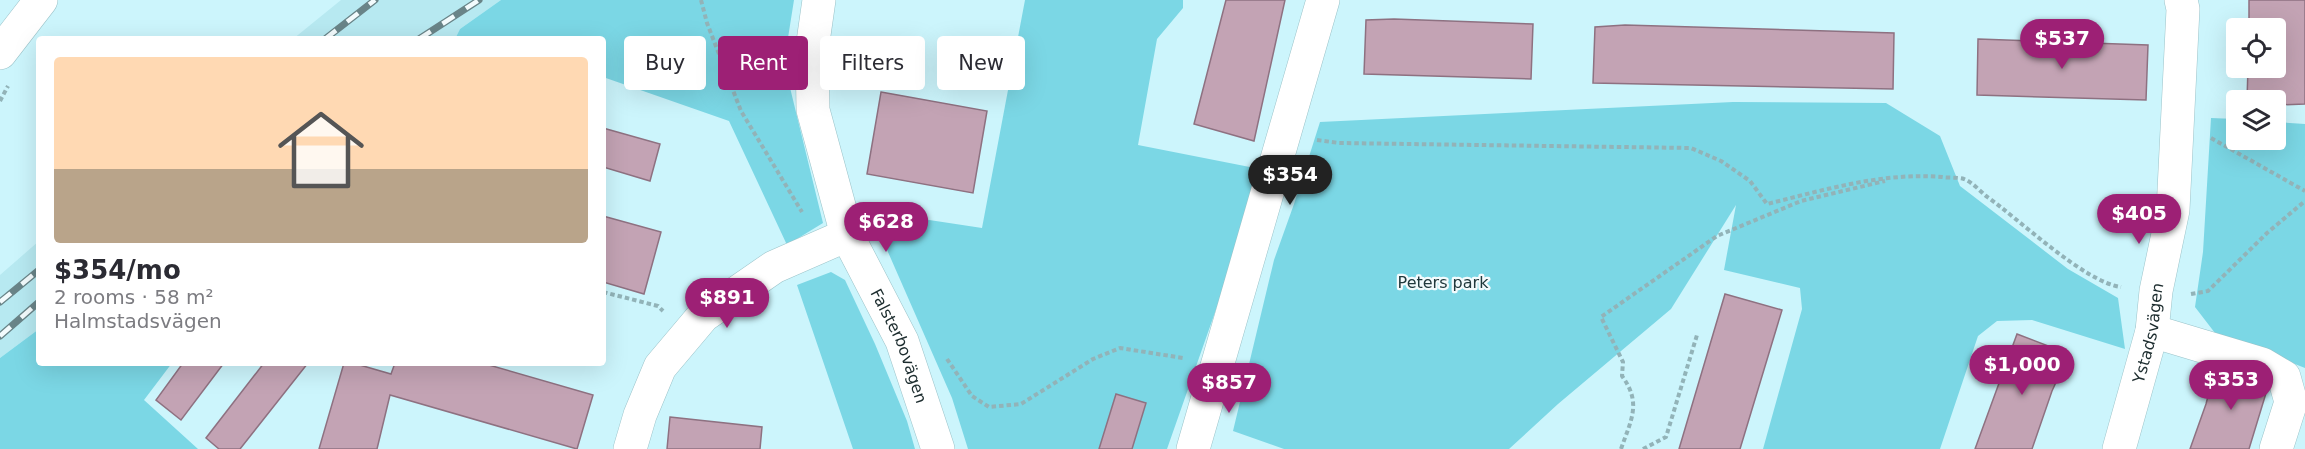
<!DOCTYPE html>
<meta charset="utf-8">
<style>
body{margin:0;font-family:"DejaVu Sans",sans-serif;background:#f7f7f7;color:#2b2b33;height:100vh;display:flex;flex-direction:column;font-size:22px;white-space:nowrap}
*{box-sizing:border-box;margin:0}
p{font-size:20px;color:#7c7c81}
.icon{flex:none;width:33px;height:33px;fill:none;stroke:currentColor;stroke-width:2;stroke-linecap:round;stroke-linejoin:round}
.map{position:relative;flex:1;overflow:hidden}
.panel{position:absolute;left:36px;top:36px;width:570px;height:330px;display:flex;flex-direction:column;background:#fff;border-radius:6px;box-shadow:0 6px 24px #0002}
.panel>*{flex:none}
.top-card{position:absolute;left:624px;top:36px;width:570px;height:54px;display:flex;gap:12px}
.controls{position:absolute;left:2226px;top:18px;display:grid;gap:12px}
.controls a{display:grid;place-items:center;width:60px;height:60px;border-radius:6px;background:#fff;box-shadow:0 6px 24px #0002;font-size:30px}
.price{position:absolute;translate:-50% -51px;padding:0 14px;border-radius:21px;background:#9d2075;color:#fff;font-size:20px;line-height:39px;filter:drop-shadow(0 2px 3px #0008)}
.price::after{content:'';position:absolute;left:50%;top:36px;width:18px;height:14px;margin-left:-9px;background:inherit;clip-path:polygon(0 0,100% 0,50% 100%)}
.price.active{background:#222;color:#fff}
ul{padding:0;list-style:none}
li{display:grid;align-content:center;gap:12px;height:318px;padding:0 18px}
li span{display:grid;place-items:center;height:186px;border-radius:6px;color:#555}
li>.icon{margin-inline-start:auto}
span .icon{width:108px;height:108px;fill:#fffc;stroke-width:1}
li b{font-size:26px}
.tag{padding:0 21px;border-radius:6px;background:#fff;box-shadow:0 6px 24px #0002;font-size:21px;line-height:54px}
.tag.active{background:#9d2075;color:#fff}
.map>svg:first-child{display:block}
.built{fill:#b7e9f1}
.green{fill:#7bd7e5}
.building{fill:#c3a3b4;stroke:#8e7181;stroke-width:1.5}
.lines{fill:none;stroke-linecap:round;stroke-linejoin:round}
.minor-casing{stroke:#9bc3c9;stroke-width:34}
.path{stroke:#92b3b8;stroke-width:4;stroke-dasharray:4.5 3;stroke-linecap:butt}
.minor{stroke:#fff;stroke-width:33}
.rail-casing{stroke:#698488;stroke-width:7}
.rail{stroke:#f3fbfd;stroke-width:4.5;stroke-dasharray:14;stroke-linecap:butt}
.labels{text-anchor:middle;stroke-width:4.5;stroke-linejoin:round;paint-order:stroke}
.park-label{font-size:16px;fill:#20393d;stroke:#f3fbfd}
.street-label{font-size:16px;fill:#1c2c2e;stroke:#f3fbfd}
</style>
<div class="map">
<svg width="2305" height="449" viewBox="0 0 2305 449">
<rect width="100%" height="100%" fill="#ccf5fc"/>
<!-- built -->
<path class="built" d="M341,0H501L460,29L455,39H293Z
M39,241V329L0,358V275Z"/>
<!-- green -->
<path class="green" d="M501,0H794L784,63L823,223L787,245L729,121L603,77V39H455L460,29Z
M1025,0H1183V8L1157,39L1138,145L1265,170L1167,449H968L952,398L870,211L982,228Z
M1733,102L1886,103L1940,136L1960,186L2068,269L2118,298L2125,349L2032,320L1997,321L1978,336L1940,449H1763L1802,309L1800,288L1724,270L1736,205L1671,309L1558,404L1509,449H1284L1233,431L1274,260L1294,204L1320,122Z
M2211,118L2236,119V140H2276V122L2305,124V368L2215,333L2195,307L2203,252Z
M831,272L845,280L875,344L907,421L915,449H853L797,285Z
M39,329V363H172L144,400L198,449H0V358Z"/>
<!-- building -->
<path class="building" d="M1226,0H1285L1254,141L1194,124Z
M2249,0H2305V104L2276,105V100H2247L2248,68H2276V28H2249Z
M1394,19L1533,24L1531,79L1364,74L1366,20Z
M1625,25L1894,33L1893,89L1593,83L1595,27Z
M1978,39L2148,45L2146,100L1977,95Z
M881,92L987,111L973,193L867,174Z
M603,128L660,144L650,181L603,167Z
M603,216L661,232L644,294L603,282Z
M1725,294L1782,310L1740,449H1679Z
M2017,334L2069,354L2052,391L2032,449H1975Z
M183,363H224L181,420L156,400Z
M264,363H308L240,449H219L206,438Z
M344,363H353L391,374L395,363H482L593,395L577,449L390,395L377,449H319Z
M2216,366L2270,380L2249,449H2190L2206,404Z
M1116,394L1146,403L1132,449H1099Z
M670,417L762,427L760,449H667Z"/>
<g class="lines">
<!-- minor casing -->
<g class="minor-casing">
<g id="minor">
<path id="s1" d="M819,0L812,49L813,110L847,235L902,341L938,449"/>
<path d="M0,53L41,0"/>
<path d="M2152,331L2262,364L2284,377L2291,402L2276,449"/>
<path d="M630,449L640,415L660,367L703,316L774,267L847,235"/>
<path d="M1193,449L1323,0"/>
<path id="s2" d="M2119,449L2152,331L2156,291L2173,210L2183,9L2181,0"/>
</g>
</g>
<!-- path -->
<path class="path" d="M701,0L707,23L741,111L802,212
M0,101L8,86
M2211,138L2305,191
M1317,140L1339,143L1691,148L1721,161L1750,181L1767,204C1824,190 1883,172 1942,177C1948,178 1958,177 1964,179C1972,182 1980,191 1986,196C2019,219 2084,282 2121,287
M603,292L658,306L663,311
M2191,294L2208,291L2267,233L2305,201
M947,359L972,396L989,407L1021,404L1093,359L1120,348L1183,358
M1621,449C1631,420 1642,403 1622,376L1623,362L1601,317L1717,236L1801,201L1885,181
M1643,449L1666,437L1697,335"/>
<!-- minor -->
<use href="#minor" class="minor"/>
<!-- rail casing -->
<g class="rail-casing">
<path id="rail" d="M325,39L375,0
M419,39L479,0
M0,302L39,270
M0,336L39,302"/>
</g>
<!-- rail -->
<use href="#rail" class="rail"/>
</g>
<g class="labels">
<!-- park labels -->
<g class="park-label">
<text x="1443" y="288">Peters park</text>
</g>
<!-- street labels -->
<g class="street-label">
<text dy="6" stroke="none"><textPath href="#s2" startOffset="120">Ystadsvägen</textPath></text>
<text dy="6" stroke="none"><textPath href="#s1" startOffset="363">Falsterbovägen</textPath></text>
</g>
</g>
</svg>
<div class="controls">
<a><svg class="icon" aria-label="locate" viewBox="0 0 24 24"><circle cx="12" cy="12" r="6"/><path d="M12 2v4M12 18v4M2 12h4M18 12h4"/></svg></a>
<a><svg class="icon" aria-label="layers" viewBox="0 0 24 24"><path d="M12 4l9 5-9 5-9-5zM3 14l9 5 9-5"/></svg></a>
</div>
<b class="price" style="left:2062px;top:70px">$537</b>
<b class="price active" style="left:1290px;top:206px">$354</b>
<b class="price" style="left:2139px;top:245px">$405</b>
<b class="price" style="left:886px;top:253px">$628</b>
<b class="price" style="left:727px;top:329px">$891</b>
<b class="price" style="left:2022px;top:396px">$1,000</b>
<b class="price" style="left:2231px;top:411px">$353</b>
<b class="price" style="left:1229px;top:414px">$857</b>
<div class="top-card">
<a class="tag">Buy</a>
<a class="tag active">Rent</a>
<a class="tag">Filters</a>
<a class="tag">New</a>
</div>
<section class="panel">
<ul>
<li><span style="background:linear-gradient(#ffd9b3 60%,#b9a48a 0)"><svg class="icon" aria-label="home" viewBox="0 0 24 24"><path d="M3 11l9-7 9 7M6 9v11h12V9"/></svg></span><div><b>$354/mo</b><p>2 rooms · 58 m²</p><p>Halmstadsvägen</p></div></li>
</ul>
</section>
</div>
